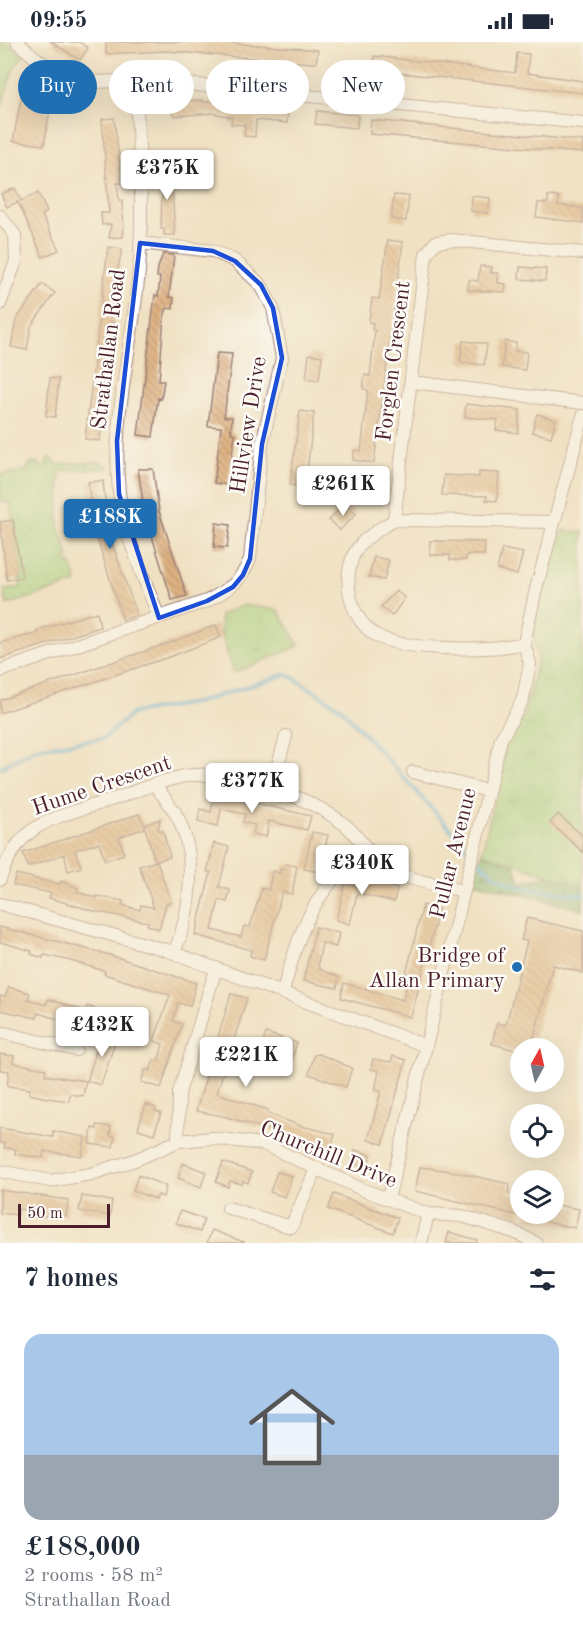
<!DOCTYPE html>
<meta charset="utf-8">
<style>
body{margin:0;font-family:"Old Standard TT",serif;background:#f2f2f3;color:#1f2937;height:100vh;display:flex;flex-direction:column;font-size:22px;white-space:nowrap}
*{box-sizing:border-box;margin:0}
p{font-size:20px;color:#747a83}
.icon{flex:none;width:33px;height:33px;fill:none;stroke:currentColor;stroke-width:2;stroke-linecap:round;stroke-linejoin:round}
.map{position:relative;height:1201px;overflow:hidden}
.panel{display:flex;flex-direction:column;background:#fff;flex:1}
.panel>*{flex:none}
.banner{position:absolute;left:18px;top:18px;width:548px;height:54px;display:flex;gap:12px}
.needle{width:39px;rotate:8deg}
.buttons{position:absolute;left:510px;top:996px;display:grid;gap:12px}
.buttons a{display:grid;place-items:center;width:54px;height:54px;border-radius:50%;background:#fff;box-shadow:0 6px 24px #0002;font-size:30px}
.scale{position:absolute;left:18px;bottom:15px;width:92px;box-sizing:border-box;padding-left:6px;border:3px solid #4a1f2b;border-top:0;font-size:16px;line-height:21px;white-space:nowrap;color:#4a1f2b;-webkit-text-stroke:4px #fdfcf7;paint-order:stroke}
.price{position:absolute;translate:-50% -51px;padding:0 14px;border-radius:6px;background:#fff;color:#222;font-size:20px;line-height:39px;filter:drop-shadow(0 2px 3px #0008)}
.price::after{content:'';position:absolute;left:50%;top:36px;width:18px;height:14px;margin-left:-9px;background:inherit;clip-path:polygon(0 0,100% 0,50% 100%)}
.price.active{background:#1f6fb2;color:#fff}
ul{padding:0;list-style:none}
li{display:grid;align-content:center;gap:12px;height:318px;padding:0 24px}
li span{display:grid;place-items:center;height:186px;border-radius:18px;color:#555}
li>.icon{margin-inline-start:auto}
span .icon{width:108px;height:108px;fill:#fffc;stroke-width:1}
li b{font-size:26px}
h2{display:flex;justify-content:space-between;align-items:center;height:72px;padding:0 24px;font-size:26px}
.chip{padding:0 21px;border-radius:27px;background:#fff;box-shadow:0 6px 24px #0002;font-size:21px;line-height:54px}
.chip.active{background:#1f6fb2;color:#fff}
.status{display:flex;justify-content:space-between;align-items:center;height:42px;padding:0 30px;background:#fff;direction:ltr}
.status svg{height:16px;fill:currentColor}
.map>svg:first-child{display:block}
.grass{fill:url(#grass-dots);stroke:#757957;stroke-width:1.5}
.forest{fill:url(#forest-firs);stroke:#656a4e;stroke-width:1.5}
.park{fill:url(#park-tufts);stroke:#757957;stroke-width:1.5}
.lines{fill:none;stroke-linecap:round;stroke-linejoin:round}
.stream{stroke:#5eb1da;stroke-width:4}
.building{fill:url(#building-back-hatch)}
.street-casing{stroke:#9d8077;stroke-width:14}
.street{stroke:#fff;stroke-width:12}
.marked{fill:none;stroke:#1d4ed8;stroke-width:4.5;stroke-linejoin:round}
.poi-dot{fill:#1f6fb2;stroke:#fdfcf7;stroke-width:2}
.labels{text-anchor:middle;stroke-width:5;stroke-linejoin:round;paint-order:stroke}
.street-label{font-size:22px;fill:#4a1f2b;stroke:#fdfcf7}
.poi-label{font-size:22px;fill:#4a1f2b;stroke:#fdfcf7;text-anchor:end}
</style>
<div class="status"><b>09:55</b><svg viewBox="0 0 49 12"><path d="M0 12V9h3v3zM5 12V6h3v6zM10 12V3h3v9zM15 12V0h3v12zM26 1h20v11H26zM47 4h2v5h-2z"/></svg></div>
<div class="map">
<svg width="583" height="1201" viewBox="0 0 583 1201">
<defs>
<pattern id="grass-dots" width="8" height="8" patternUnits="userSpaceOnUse" patternTransform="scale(1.5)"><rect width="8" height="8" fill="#a0d383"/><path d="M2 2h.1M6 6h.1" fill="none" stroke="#8bb571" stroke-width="1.8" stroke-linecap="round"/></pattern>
<pattern id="forest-firs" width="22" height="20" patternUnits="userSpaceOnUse" patternTransform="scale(1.5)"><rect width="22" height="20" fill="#80b571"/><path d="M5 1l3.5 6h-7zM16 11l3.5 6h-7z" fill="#6b935d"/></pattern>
<pattern id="park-tufts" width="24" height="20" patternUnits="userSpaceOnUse" patternTransform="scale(1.5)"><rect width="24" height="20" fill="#a0d383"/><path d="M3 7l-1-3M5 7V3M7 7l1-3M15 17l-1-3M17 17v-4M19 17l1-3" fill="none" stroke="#8bb571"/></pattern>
<pattern id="building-back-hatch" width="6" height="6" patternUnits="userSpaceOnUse" patternTransform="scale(1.5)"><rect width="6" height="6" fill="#dfb282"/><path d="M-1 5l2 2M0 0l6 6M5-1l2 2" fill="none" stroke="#b7906b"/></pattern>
</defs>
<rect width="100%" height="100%" fill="#fdfcf7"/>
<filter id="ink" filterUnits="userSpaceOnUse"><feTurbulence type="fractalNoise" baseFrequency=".0167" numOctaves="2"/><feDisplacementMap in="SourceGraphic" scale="12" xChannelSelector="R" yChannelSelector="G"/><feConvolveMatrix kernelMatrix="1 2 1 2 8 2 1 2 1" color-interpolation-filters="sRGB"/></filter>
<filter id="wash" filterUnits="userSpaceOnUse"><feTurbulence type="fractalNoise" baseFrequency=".008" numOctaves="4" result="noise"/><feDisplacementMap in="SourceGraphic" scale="24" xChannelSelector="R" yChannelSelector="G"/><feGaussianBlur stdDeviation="1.35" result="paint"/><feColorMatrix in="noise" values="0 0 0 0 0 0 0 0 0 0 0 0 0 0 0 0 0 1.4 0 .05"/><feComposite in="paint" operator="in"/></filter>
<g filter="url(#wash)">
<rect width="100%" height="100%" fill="#f0e1c3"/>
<!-- grass -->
<path class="grass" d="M48,415L58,422L103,420L109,426L60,429L59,483L69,515L66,516L67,521H71L77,541L7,563L4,548L21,545L19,536L22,535L10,461L0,459V433L28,428L29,422L39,421L40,425H46Z"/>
<!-- forest -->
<path class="forest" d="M482,811L514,822L521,841L551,833L583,844V868L474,840Z"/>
<!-- park -->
<path class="park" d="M0,0H7L23,14L14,25L0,69Z
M563,489L583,490V844L482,811L508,696L524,673L538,616L531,583Z
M244,563L278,568L299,604L234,631L221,592L220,573Z"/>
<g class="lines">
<!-- stream -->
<path class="stream" d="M0,726L36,706L104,696L133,671L199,660L287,632L341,666L470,809
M475,815C508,852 538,847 583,853"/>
</g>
<g id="blocks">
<!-- building -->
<path class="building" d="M51,0H79L88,6L80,18Z
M106,0H217L318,8L316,21H312L166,9L106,12Z
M517,11L529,12L527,31L583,39V51L373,28L374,14L515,31Z
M23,47L44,51L41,67L50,68L44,103L13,99Z
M203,58V60L223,59L263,67L264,64L283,66L282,69L288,70L287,81L256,78L255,95L244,94L245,83L231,82L232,75L212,71L174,74L169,67L168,60Z
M317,69L358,73L357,86L315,82Z
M114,76L122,141H117L119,159H122L124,185L123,195L109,196L111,182L102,183L101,171H109L102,77Z
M371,78L583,99V111L370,92Z
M171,126L175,193H164V187H161L162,147H159L157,127Z
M15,146L21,159L38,151L47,170L42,173L59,208L43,215L18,160L7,165L1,152Z
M394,153L409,154L406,179L391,177Z
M472,154L490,156L488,171L471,169Z
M548,154L559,155L558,163L583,166V181L536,175L538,161H548Z
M388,198L403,200L374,421L353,418L354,408L361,409L368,348L363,347L365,333L370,334L375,288H372L373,281L369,280L372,256L379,257Z
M108,205L122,207L116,236H119L117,254L114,253L110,279H113L112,297H109L107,303L105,322L108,323L100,399L85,397Z
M163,212L174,213L169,255L174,256L173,267L167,266L164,275L159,339H164L161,357L158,356L153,395L138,393L155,253L158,254L160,235H157L158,226Z
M480,224L492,225L491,231H498V241L506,242L505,250L468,248L469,238L478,239Z
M520,225L546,227L545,239L519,237Z
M42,242L55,251L31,284L27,308L11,305L16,278Z
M463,299L487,302L484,323L460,320Z
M505,299L516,301L515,309L527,310L525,328L502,325Z
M217,311L232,312L224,375H232L231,391L235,392L228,443L214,441L221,385L208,384Z
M309,312L322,314L319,338L306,337Z
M50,336L59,337L55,375L46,374Z
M466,362L520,368L518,391L496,388L498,378L465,375Z
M300,369L314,371L305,445L290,443Z
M537,372L556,378L551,395L532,390Z
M138,427H153L159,469L187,554L172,558L145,472Z
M479,430L499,431L497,459L486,458L487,454L442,453L444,433L479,435Z
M103,439L108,489L137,573L123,578L95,490L88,440Z
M345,461L356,472L340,488L329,478Z
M13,478L22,535L7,538L0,480Z
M216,481L230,483L227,506L214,505Z
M430,499L485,500L484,513H466V518H450V513H430Z
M502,507L523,511L517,533L497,527Z
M374,515L389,518L384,538L369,535Z
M396,549L405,556L392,574L381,565Z
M97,570L100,585L0,617V601L38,591L37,588Z
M216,583L221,595L172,614L0,671V658L172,600Z
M217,742L225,743L224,753L228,755L311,774L307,788L269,779L266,795L253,792L255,783L243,780L245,772L221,767L218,784L198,780L200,767L211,770Z
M139,772L145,785L144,783L160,777L158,788L163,789L170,815L155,819L145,786L119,795L124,812L105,818L99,801L75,808L81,825L68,829L64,812L28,825L23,811Z
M558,772L583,794V810L550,781Z
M312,790L328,793L319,830L304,827Z
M214,801L229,805L219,845L230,848L227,860L219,858L212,888L241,895L244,884L250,885L262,846L269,848L272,829L280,831V827L284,828L285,822L297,824L292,852L282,850L264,918L250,914L251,908L195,893L211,830H207Z
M157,819L171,860L166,862L159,887L147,883L148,880L94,869L49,856L51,851L13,843L16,832L53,841L60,842L61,839L78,846L77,850L97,856V854L123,859L122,863L140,868L141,863L154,866L139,824Z
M360,834L397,847L394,860L357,851L350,882L336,878L345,842L357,844Z
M423,863L439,867L411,975L341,956L344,941L403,958L408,937L405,936Z
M527,876L583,889V931L553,923L531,1006H520V1009L492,1002L497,981L506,983L527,899L521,898Z
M0,885L110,913L196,941L190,964L178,961L173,979L182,982L161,1046L141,1040L145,1028L150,1029L154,1018L158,1020L163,1002L154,999L170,953L104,932L105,929L67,918L44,913L43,916L31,912L32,909L0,900Z
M316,885L339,891L336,905L322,901L318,921L319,927L339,935L337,946L303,939Z
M9,945L30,951L28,957L46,963L48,957L85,969L87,964L113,973L109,987L72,975L70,981L38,971L37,976L0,968V954L5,955Z
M231,952L247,956L227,1020L232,1021L229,1030L224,1028L217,1051L268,1068L267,1071L301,1084L335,1092L331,1107L223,1074L196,1069Z
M102,990L117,994L101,1043L87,1039Z
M266,991L297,1001L291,1020L282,1018L280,1024L271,1021L273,1015L260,1011Z
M0,1012L14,1014L13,1021L46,1027L45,1033L86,1039L83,1054L70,1052L69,1059L47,1056L29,1052L30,1047L7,1044L9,1029L0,1028Z
M319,1012L352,1026L346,1045L309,1032L314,1013Z
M393,1014L406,1018L383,1102L368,1098L381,1049L375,1048L379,1029L371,1027L373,1017L391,1020Z
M146,1062L156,1066L155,1069L161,1071L154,1092L138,1087Z
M97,1083L111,1085L110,1094L115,1095L113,1105L90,1102L92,1086L97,1087Z
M0,1086L53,1095V1089L85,1095L82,1114L44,1109L43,1116L15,1112L16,1107L4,1106L5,1101H0Z
M355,1108L371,1113L366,1126L351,1121Z
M223,1120L252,1130L248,1141L243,1139L242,1142L230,1139L228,1145L216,1140Z
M183,1121L206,1130L201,1145L178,1136Z
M420,1125L451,1129L510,1142L508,1152L520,1154V1174L415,1149Z
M277,1130L292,1134L285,1155L270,1150Z
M138,1133L166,1144L163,1155L158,1153L156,1157L133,1149Z
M0,1148L68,1158L66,1174H40V1170L18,1167V1173L0,1171Z
M334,1152L398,1176L393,1191L328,1167Z
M82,1154L112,1159L110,1174L79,1169Z
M556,1163L579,1167L575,1186L528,1176L529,1172H554Z
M180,1169L204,1177L200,1190L176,1181Z
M212,1188L244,1200L243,1201H207Z
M449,1190L477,1198L476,1201H446Z"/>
</g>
</g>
<g filter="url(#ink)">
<use href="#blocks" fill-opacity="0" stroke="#9d8077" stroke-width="1.5"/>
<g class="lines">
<!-- street casing -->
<g class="street-casing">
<path id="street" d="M17,0C60,39 79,44 135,37L583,81
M135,37C139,101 144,164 139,228C133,302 111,376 119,450C123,489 145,538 159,576
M0,174L15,193L16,219L0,262
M412,340L583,361
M394,478L554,480
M524,601C493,609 408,609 379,595C348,580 338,527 361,502C370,492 383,485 394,478L426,212L436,200L451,198L583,211
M0,629L207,559C229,547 241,540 250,517L262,402L282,316L273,266L261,243L235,219L213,209L140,201
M413,730L488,749
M155,743C162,753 171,763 177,774C198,814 191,871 174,911
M272,745L286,694
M0,837C18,783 49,777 98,762C127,754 156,739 185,734C231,727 308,754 344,782C358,793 367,810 382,821C404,839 436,842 463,849
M0,862L166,908L426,1004L501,697L523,657L530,622L524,601L536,547L583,374
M283,950C300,886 313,850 365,806
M0,990L76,1008
M178,1099L179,1051L216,926
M0,1129L50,1139L91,1132L135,1118L178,1099L212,1096L263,1102L366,1149L428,1172L462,1174L514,1190L536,1201
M388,1157L426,1004
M228,1166L291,1185L316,1127
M421,1201L428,1172"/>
</g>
<!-- street -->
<use href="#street" class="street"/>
</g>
</g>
<!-- marked area -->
<path d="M0 0H583V1201H0ZM140,201L213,209L235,219L261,243L273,266L282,316L262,402L250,517L243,533L233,545L207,559L159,576L119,452L117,399Z" fill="#f0e1c3" fill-opacity=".55" fill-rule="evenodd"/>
<path class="marked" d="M140,201L213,209L235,219L261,243L273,266L282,316L262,402L250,517L243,533L233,545L207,559L159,576L119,452L117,399Z"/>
<!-- markers -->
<circle class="poi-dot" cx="517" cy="925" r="6"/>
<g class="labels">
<!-- street labels -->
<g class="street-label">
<text transform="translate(107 307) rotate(-83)" y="8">Strathallan Road</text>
<text transform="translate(392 319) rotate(-83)" y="8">Forglen Crescent</text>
<text transform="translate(247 383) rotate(-81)" y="8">Hillview Drive</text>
<text transform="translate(101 742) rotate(-19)" y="8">Hume Crescent</text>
<text transform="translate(452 811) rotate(-76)" y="8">Pullar Avenue</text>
<text transform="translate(329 1111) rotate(22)" y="8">Churchill Drive</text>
</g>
<!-- poi labels -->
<g class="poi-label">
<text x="505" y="920">Bridge of<tspan x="505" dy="25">Allan Primary</tspan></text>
</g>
</g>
</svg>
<div class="buttons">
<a><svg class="needle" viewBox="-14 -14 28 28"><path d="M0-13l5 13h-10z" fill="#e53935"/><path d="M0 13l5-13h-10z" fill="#747a83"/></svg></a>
<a><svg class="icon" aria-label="locate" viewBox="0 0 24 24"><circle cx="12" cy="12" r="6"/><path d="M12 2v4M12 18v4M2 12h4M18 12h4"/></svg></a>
<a><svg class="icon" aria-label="layers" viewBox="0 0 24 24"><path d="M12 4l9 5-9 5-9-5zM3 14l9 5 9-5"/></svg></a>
</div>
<div class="scale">50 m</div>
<b class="price" style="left:167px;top:159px">£375K</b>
<b class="price" style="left:343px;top:475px">£261K</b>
<b class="price active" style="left:110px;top:508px">£188K</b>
<b class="price" style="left:252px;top:772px">£377K</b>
<b class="price" style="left:362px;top:854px">£340K</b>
<b class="price" style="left:102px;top:1016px">£432K</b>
<b class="price" style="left:246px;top:1046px">£221K</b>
<div class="banner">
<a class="chip active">Buy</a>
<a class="chip">Rent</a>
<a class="chip">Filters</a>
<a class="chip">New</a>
</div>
</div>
<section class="panel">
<h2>7 homes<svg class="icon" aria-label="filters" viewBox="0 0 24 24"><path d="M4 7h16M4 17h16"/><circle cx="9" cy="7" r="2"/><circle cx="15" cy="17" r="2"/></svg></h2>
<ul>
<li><span style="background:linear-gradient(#a9c7e8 65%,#9aa5b1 0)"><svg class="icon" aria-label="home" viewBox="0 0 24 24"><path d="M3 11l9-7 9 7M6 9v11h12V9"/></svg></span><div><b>£188,000</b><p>2 rooms · 58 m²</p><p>Strathallan Road</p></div></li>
</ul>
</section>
